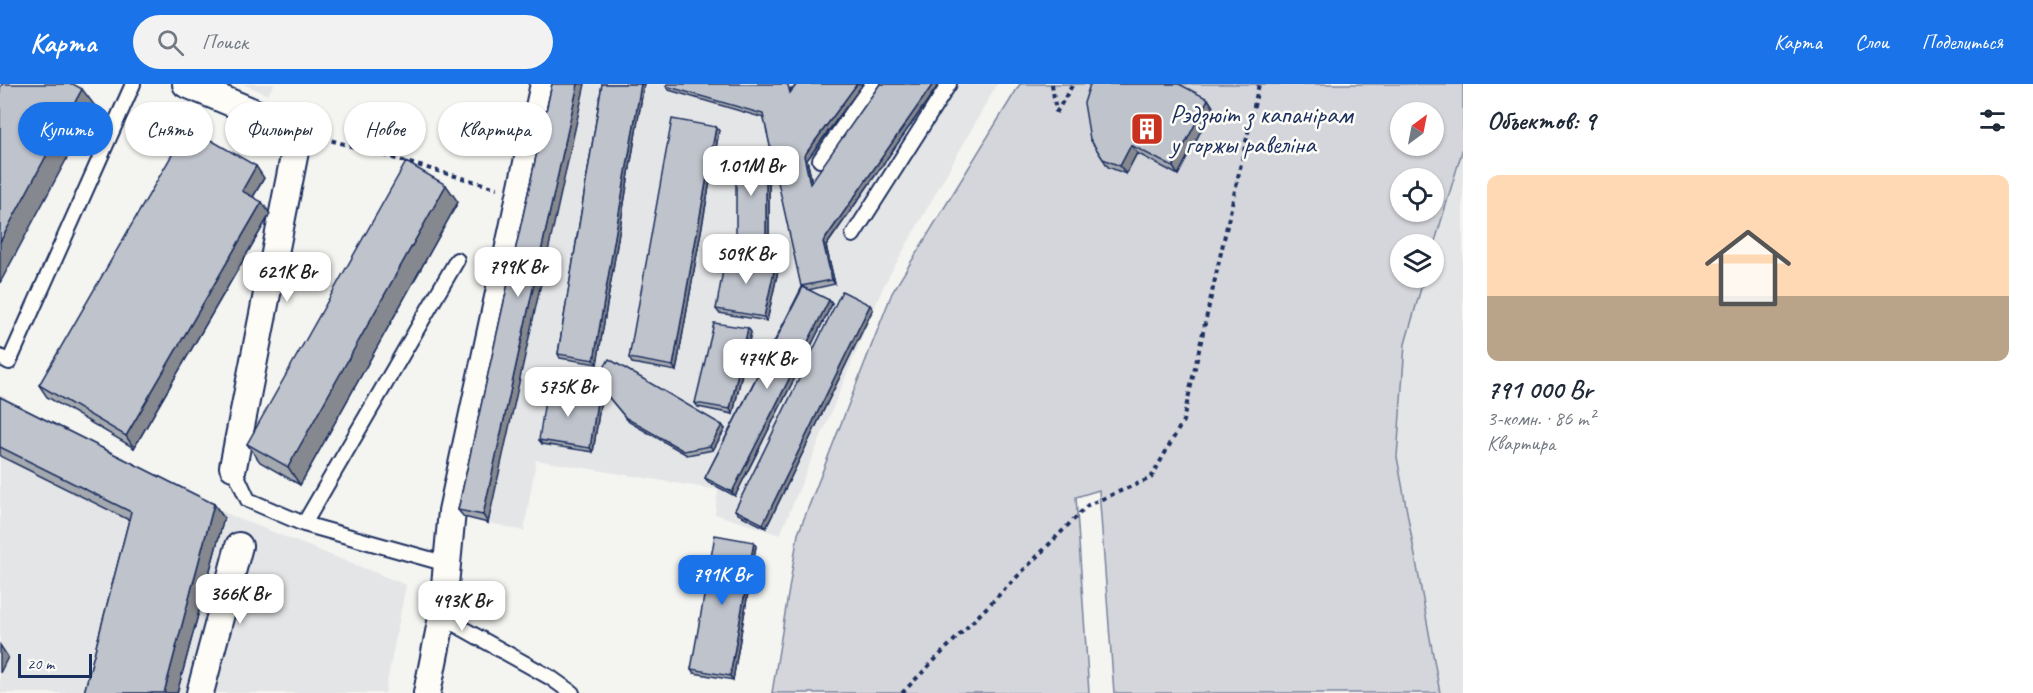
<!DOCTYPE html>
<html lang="ru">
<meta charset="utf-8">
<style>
body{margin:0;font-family:Caveat,sans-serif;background:#f2f2f3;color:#1f2937;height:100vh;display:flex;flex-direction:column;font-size:22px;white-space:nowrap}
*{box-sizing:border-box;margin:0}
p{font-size:20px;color:#747a83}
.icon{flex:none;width:33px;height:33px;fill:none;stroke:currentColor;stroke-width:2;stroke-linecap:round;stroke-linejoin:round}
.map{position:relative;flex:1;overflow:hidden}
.side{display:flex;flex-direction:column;background:#fff;width:570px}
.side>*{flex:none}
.banner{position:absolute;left:18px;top:18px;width:570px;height:54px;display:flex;gap:12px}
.needle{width:39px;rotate:32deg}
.fabs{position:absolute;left:1390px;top:18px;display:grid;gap:12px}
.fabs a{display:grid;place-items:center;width:54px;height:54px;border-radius:50%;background:#fff;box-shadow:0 2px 4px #0004;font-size:30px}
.scale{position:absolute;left:18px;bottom:15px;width:74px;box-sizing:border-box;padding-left:6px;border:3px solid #1b2f5e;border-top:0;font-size:16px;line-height:21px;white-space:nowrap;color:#1b2f5e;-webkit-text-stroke:4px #fdfcf7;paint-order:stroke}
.price{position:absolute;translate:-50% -51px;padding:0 14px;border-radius:12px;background:#fff;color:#222;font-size:20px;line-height:39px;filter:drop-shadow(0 2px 3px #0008)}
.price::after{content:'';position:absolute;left:50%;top:36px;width:18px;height:14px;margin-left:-9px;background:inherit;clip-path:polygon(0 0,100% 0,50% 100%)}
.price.selected{background:#1a73e8;color:#fff}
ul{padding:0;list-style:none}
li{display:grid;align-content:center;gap:12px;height:318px;padding:0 24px}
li+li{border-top:2px solid #e0e1e3}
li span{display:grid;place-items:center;height:186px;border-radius:12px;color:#555}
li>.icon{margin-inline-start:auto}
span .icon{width:108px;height:108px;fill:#fffc;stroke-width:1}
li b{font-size:26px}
h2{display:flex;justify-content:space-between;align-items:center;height:72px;padding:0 24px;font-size:26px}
.chip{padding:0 21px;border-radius:27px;background:#fff;box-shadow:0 2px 4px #0004;font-size:21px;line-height:54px}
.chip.selected{background:#1a73e8;color:#fff}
header{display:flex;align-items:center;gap:36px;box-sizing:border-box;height:84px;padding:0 30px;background:#1a73e8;color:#fff}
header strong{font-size:28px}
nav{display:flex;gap:33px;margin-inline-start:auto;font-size:21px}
.search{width:420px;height:54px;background:#f2f2f3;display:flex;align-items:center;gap:15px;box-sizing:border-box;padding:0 21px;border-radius:33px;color:#747a83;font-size:22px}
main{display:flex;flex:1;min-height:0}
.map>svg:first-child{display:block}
.built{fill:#e4e5e6}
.green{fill:#d4d6db;stroke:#78829c;stroke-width:1.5;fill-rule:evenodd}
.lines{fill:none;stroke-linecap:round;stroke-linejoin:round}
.lane-casing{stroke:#1b2f5e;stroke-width:18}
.street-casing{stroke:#1b2f5e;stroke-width:30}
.path{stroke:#1b2f5e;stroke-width:4;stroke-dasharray:4.5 4.5;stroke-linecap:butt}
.lane{stroke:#fdfcf7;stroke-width:14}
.street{stroke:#fdfcf7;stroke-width:26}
.wall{fill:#a4a8af;stroke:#1b2f5e;stroke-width:1.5}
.shaded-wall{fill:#86888f;stroke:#1b2f5e;stroke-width:1.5}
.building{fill:#bfc3cc;stroke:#1b2f5e;stroke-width:1.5}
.labels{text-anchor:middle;stroke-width:5;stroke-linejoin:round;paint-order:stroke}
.poi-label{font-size:26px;fill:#1b2f5e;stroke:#fdfcf7;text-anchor:start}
</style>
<header>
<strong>Карта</strong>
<div class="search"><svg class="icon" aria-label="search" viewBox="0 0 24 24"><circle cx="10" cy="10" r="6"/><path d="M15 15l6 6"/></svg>Поиск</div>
<nav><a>Карта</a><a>Слои</a><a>Поделиться</a></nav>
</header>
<main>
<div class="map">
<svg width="1463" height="609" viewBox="0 0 1463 609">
<rect width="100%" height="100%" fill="#f4f4f1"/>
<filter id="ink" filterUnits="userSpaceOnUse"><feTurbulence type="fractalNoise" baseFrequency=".0167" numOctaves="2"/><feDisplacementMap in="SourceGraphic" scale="12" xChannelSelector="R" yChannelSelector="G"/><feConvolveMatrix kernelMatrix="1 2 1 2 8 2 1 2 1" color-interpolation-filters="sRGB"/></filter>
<g filter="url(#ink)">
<!-- built -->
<path class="built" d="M243,0H274L268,11Z
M560,0H997L884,201L780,451L715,430L718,406L536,376L524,447L464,433Z
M1463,65V609H1440L1397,373L1405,260L1424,194H1434V161Z
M0,326L235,433L406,501L385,609H0Z"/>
<!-- green -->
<path class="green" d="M1020,0H1463V64L1434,161L1401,160V194H1424L1405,260L1397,373L1440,609H1114L1099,406L1076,413L1089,609H772L798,450L892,209ZM1401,28H1434V62H1401ZM1401,94H1434V128H1401Z"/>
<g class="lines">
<!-- lane casing -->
<g class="lane-casing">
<path id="lane" d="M820,76L872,0
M853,151L949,0
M0,273L9,278L133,0
M233,383L248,416L304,440L447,480
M304,440L457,176
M442,533L551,594L572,609"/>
</g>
<!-- street casing -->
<g class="street-casing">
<path id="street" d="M186,0L299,47L233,383
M200,609L239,462
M427,609L442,533L452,427L544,0"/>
</g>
<!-- path -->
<path class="path" d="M1052,0L1056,28
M1056,29L1073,0
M323,54L497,104
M902,609L1088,421L1151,394L1183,337L1259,0"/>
<!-- lane -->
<use href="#lane" class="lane"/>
<!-- street -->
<use href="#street" class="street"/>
</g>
<!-- wall -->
<path class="wall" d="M552,0L488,439L464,433L458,426Z
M602,0H644L597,280L560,274L558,270Z
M797,0H863L807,76L812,98L880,0H939L826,162L835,200L808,206L829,216L832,220L735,412L708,398L705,394L802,203L764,34L669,6L666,2L791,5V7Z
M1208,15L1213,23L1178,91L1137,69L1126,90L1108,83L1090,55Z
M716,43L719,47L676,287L632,279L629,274Z
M769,74V160H739L736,156Z
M264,94L253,113L270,130L134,364L47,313L39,301Z
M458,118L300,401L260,378L247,360Z
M776,178L779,182L767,237L719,229L716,225Z
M873,225L766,444L738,430L735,426Z
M751,248L733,330L698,323L695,319Z
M596,298L722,341L725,345L713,366L687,371L629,338Z
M0,313L214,420L224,434L177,609H84L129,436L0,372Z
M601,315L593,368L542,360L539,356Z
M756,462L733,596L694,589L691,585Z"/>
<!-- shaded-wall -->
<path class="shaded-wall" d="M578,0H585L488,439L483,431Z
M641,0H644L597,280L594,276Z
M857,0H863L807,76L813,104L810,100L804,72Z
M933,0H939L826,162L835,200L832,196L823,158Z
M82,5L95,22L0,199V158Z
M1208,15L1213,23L1178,91L1173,83Z
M716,43L719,47L676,287L673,282Z
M1131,61L1137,69L1126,90L1120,82Z
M766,70L769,74V160L766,156Z
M256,82L264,94L250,118L242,107Z
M446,101L458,118L300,401L288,383Z
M262,118L270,130L134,364L126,352Z
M776,178L779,182L767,237L764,233Z
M829,216L832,220L735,412L732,408Z
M870,221L873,225L766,444L763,440Z
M748,244L751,248L733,330L730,325Z
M598,311L601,315L593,368L590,364Z
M722,341L725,345L713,366L710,362Z
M214,420L224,434L177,609H164Z
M754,458L756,462L733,596L730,592Z
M0,561L8,573L0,589Z"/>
<!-- building -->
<path class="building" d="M2,0H73L82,5L0,158V4Z
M552,0H578L483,431L458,426Z
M602,0H641L594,276L558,270Z
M667,0H786L788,1L790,9L797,0H857L804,72L810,100L880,0H933L823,158L832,196L801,202L763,30L666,2Z
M1090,0H1179L1208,15L1173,83L1131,61L1120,82L1103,75L1090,55L1084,19Z
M672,35L716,43L673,282L629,274Z
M188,43L256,82L242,107L262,118L126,352L39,301Z
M736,70H766V156H736Z
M406,78L446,101L288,383L247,360Z
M726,170L776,178L764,233L716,225Z
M803,203L829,216L732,408L705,394Z
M842,207L870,221L763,440L735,426Z
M714,239L748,244L730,325L695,319Z
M609,275L722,341L710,362L684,367L626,334L596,298Z
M547,303L598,311L590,364L539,356Z
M0,313L214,420L164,609H84L131,428L0,363Z
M715,451L754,458L730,592L691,585Z"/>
</g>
<!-- icons -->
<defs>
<g id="building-square" transform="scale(1.725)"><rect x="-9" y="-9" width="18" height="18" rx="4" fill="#c8321e" stroke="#fdfcf7"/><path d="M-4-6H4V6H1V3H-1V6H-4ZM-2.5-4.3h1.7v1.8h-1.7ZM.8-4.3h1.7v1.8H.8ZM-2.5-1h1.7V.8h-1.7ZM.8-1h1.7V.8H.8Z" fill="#fff"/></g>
</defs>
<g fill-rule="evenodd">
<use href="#building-square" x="1147" y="45"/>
</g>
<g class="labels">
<!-- poi labels -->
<g class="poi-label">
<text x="1170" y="39">Рэдзюіт з капанірам<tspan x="1170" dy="30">у горжы равеліна</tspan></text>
</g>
</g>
</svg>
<div class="fabs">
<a><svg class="needle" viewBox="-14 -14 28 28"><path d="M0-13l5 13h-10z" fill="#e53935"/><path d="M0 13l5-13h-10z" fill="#747a83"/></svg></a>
<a><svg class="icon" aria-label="locate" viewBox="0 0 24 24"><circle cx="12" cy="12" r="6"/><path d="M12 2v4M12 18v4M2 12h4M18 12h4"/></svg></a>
<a><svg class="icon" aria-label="layers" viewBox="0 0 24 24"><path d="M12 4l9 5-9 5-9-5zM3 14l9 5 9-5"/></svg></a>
</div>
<div class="scale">20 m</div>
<b class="price" style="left:751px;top:113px">1.01M Br</b>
<b class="price" style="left:746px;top:201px">509K Br</b>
<b class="price" style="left:518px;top:214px">799K Br</b>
<b class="price" style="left:287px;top:219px">621K Br</b>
<b class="price" style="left:767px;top:306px">474K Br</b>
<b class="price" style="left:568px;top:334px">575K Br</b>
<b class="price selected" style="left:722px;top:522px">791K Br</b>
<b class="price" style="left:240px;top:541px">366K Br</b>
<b class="price" style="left:462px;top:548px">493K Br</b>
<div class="banner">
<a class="chip selected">Купить</a>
<a class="chip">Снять</a>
<a class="chip">Фильтры</a>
<a class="chip">Новое</a>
<a class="chip">Квартира</a>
</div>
</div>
<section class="side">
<h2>Объектов: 9<svg class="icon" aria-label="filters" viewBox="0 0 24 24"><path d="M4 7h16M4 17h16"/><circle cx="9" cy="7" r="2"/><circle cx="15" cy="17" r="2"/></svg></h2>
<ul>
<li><span style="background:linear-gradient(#ffd9b3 65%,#b9a48a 0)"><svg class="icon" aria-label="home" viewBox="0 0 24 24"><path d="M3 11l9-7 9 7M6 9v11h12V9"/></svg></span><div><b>791 000 Br</b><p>3-комн. · 86 m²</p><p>Квартира</p></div></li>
</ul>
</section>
</main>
